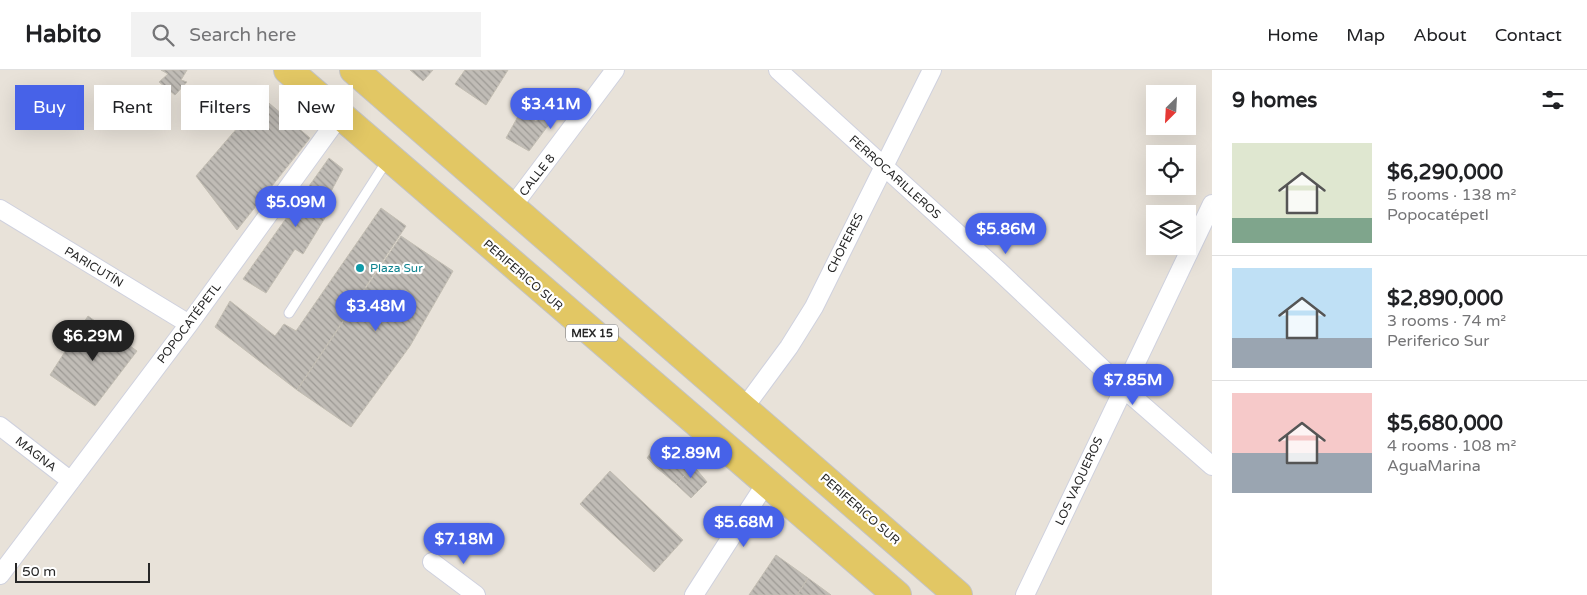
<!DOCTYPE html>
<meta charset="utf-8">
<style>
body{margin:0;font-family:"Varela Round",sans-serif;background:#f2f2f2;color:#202124;height:100vh;display:flex;flex-direction:column;font-size:19px;white-space:nowrap}
*{box-sizing:border-box;margin:0}
p{font-size:16px;color:#757577}
.icon{flex:none;width:28px;height:28px;fill:none;stroke:currentColor;stroke-width:2;stroke-linecap:round;stroke-linejoin:round}
.map{position:relative;flex:1;overflow:hidden}
.details{display:flex;flex-direction:column;background:#fff;width:375px}
.details>*{flex:none}
.banner{position:absolute;left:15px;top:15px;width:475px;height:45px;display:flex;gap:10px}
.needle{width:32px;rotate:204deg}
.buttons{position:absolute;left:1146px;top:15px;display:grid;gap:10px}
.buttons a{display:grid;place-items:center;width:50px;height:50px;border-radius:0px;background:#fff;box-shadow:0 5px 20px #0002;font-size:25px}
.scale{position:absolute;left:15px;bottom:12px;width:135px;box-sizing:border-box;padding-left:5px;border:2px solid #272727;border-top:0;font-size:14px;line-height:18px;white-space:nowrap;color:#272727;-webkit-text-stroke:4px #fff;paint-order:stroke}
.price{position:absolute;translate:-50% -42px;padding:0 11px;border-radius:18px;background:#4762e8;color:#fff;font-size:16px;line-height:32px;filter:drop-shadow(0 1px 2px #0008)}
.price::after{content:'';position:absolute;left:50%;top:30px;width:15px;height:11px;margin-left:-8px;background:inherit;clip-path:polygon(0 0,100% 0,50% 100%)}
.price.selected{background:#222;color:#fff}
ul{padding:0;list-style:none}
li{display:flex;align-items:center;gap:15px;height:125px;padding:0 20px}
li+li{border-top:1px solid #e0e0e0}
li span{display:grid;place-items:center;flex:none;width:140px;height:100px;border-radius:0px;color:#555}
li>.icon{margin-inline-start:auto}
span .icon{width:60px;height:60px;fill:#fffc;stroke-width:1}
li b{font-size:21px}
h2{display:flex;justify-content:space-between;align-items:center;height:60px;padding:0 20px;font-size:21px}
.chip{padding:0 18px;border-radius:0px;background:#fff;box-shadow:0 5px 20px #0002;font-size:18px;line-height:45px}
.chip.selected{background:#4762e8;color:#fff}
header{display:flex;align-items:center;gap:30px;box-sizing:border-box;height:70px;padding:0 25px;background:#fff;border-bottom:1px solid #e0e0e0}
header strong{font-size:24px}
nav{display:flex;gap:28px;margin-inline-start:auto;font-size:18px}
.search{width:350px;height:45px;background:#f2f2f2;display:flex;align-items:center;gap:12px;box-sizing:border-box;padding:0 18px;border-radius:0px;color:#757577;font-size:19px}
main{display:flex;flex:1;min-height:0}
.map>svg:first-child{display:block}
.building{fill:url(#building-back-hatch);stroke:#c3beb3}
.lines{fill:none;stroke-linecap:round;stroke-linejoin:round}
.service-casing{stroke:#cfd1de;stroke-width:11}
.minor-casing{stroke:#cfd1de;stroke-width:20}
.primary-casing{stroke:#c3c3c3;stroke-width:30}
.service{stroke:#fff;stroke-width:9}
.minor{stroke:#fff;stroke-width:18}
.primary{stroke:#e2c764;stroke-width:28}
.culture-dot{fill:#0f9aa8;stroke:#fff;stroke-width:2}
.labels{text-anchor:middle;stroke-width:4.5;stroke-linejoin:round;paint-order:stroke}
.shield{fill:#fff;stroke:#686868;stroke-width:1}
.shield-label{font-size:11px;font-weight:bold;fill:#272727}
.street-label{font-size:12px;fill:#272727;stroke:#fff}
.culture-label{font-size:12px;fill:#0d838f;stroke:#fff;text-anchor:start}
</style>
<header>
<strong>Habito</strong>
<div class="search"><svg class="icon" aria-label="search" viewBox="0 0 24 24"><circle cx="10" cy="10" r="6"/><path d="M15 15l6 6"/></svg>Search here</div>
<nav><a>Home</a><a>Map</a><a>About</a><a>Contact</a></nav>
</header>
<main>
<div class="map">
<svg width="1212" height="525" viewBox="0 0 1212 525">
<defs>
<pattern id="building-back-hatch" width="6" height="6" patternUnits="userSpaceOnUse" patternTransform="scale(1.25)"><rect width="6" height="6" fill="#c0bcb6"/><path d="M-1 5l2 2M0 0l6 6M5-1l2 2" fill="none" stroke="#9c9994"/></pattern>
</defs>
<rect width="100%" height="100%" fill="#e8e2d9"/>
<!-- building -->
<path class="building" d="M161,0H187L181,10L187,12L175,25L159,12L168,4Z
M410,0H433L423,11Z
M465,0H508L486,35L455,14Z
M263,28L310,68L237,160L196,106Z
M521,41L536,52L543,43L550,53L529,81L506,68Z
M329,88L343,99L328,127L334,133L303,184L295,179L266,223L243,209Z
M381,138L406,156L297,320L215,257L230,231L275,266L284,254L296,261Z
M401,166L453,201L410,276L351,357L297,320Z
M88,246L137,281L95,336L50,305Z
M659,371L671,381L657,398L647,388Z
M671,381L690,400L676,414L657,398Z
M682,382L707,412L691,428L676,414L690,400L679,387Z
M610,401L683,470L654,502L580,434Z
M776,485L808,508L797,525H749Z
M808,508L831,525H797Z"/>
<g class="lines">
<!-- service casing -->
<g class="service-casing">
<path id="service" d="M289,243L388,89"/>
</g>
<!-- minor casing -->
<g class="minor-casing">
<path id="minor" d="M778,0L999,201L1123,318L1212,396
M512,137L615,0
M0,139L189,254
M744,338L789,277L814,237L932,0
M0,356L71,411
M432,492L476,525
M0,505L189,254L339,47
M694,525L766,413
M1025,525L1212,134"/>
</g>
<!-- primary casing -->
<g class="primary-casing">
<path id="primary" d="M288,0L897,525
M354,0L958,525"/>
</g>
<!-- service -->
<use href="#service" class="service"/>
<!-- minor -->
<use href="#minor" class="minor"/>
<!-- primary -->
<use href="#primary" class="primary"/>
</g>
<!-- markers -->
<circle class="culture-dot" cx="360" cy="198" r="5"/>
<g class="labels">
<!-- shield labels -->
<rect class="shield" x="566" y="254.5" width="52" height="17" rx="4"/>
<g class="shield-label">
<text x="592" y="267">MEX 15</text>
</g>
<!-- street labels -->
<g class="street-label">
<text transform="translate(537 105) rotate(-52)" y="4">CALLE 8</text>
<text transform="translate(895 107) rotate(42)" y="4">FERROCARILLEROS</text>
<text transform="translate(845 173) rotate(-63)" y="4">CHOFERES</text>
<text transform="translate(94 197) rotate(31)" y="4">PARICUTÍN</text>
<text transform="translate(523 205) rotate(41)" y="4">PERIFERICO SUR</text>
<text transform="translate(189 253) rotate(-53)" y="4">POPOCATÉPETL</text>
<text transform="translate(36 384) rotate(38)" y="4">MAGNA</text>
<text transform="translate(1079 411) rotate(-65)" y="4">LOS VAQUEROS</text>
<text transform="translate(860 439) rotate(41)" y="4">PERIFERICO SUR</text>
</g>
<!-- culture labels -->
<g class="culture-label">
<text x="370" y="202">Plaza Sur</text>
</g>
</g>
</svg>
<div class="buttons">
<a><svg class="needle" viewBox="-14 -14 28 28"><path d="M0-13l5 13h-10z" fill="#e53935"/><path d="M0 13l5-13h-10z" fill="#757577"/></svg></a>
<a><svg class="icon" aria-label="locate" viewBox="0 0 24 24"><circle cx="12" cy="12" r="6"/><path d="M12 2v4M12 18v4M2 12h4M18 12h4"/></svg></a>
<a><svg class="icon" aria-label="layers" viewBox="0 0 24 24"><path d="M12 4l9 5-9 5-9-5zM3 14l9 5 9-5"/></svg></a>
</div>
<div class="scale">50 m</div>
<b class="price" style="left:551px;top:60px">$3.41M</b>
<b class="price" style="left:296px;top:158px">$5.09M</b>
<b class="price" style="left:1006px;top:185px">$5.86M</b>
<b class="price" style="left:376px;top:262px">$3.48M</b>
<b class="price selected" style="left:93px;top:292px">$6.29M</b>
<b class="price" style="left:1133px;top:336px">$7.85M</b>
<b class="price" style="left:691px;top:409px">$2.89M</b>
<b class="price" style="left:744px;top:478px">$5.68M</b>
<b class="price" style="left:464px;top:495px">$7.18M</b>
<div class="banner">
<a class="chip selected">Buy</a>
<a class="chip">Rent</a>
<a class="chip">Filters</a>
<a class="chip">New</a>
</div>
</div>
<section class="details">
<h2>9 homes<svg class="icon" aria-label="filters" viewBox="0 0 24 24"><path d="M4 7h16M4 17h16"/><circle cx="9" cy="7" r="2"/><circle cx="15" cy="17" r="2"/></svg></h2>
<ul>
<li><span style="background:linear-gradient(#dfe7d0 75%,#7fa58c 0)"><svg class="icon" aria-label="home" viewBox="0 0 24 24"><path d="M3 11l9-7 9 7M6 9v11h12V9"/></svg></span><div><b>$6,290,000</b><p>5 rooms · 138 m²</p><p>Popocatépetl</p></div></li>
<li><span style="background:linear-gradient(#bfe0f5 70%,#9aa5b1 0)"><svg class="icon" aria-label="home" viewBox="0 0 24 24"><path d="M3 11l9-7 9 7M6 9v11h12V9"/></svg></span><div><b>$2,890,000</b><p>3 rooms · 74 m²</p><p>Periferico Sur</p></div></li>
<li><span style="background:linear-gradient(#f6c9c9 60%,#9aa5b1 0)"><svg class="icon" aria-label="home" viewBox="0 0 24 24"><path d="M3 11l9-7 9 7M6 9v11h12V9"/></svg></span><div><b>$5,680,000</b><p>4 rooms · 108 m²</p><p>AguaMarina</p></div></li>
</ul>
</section>
</main>
